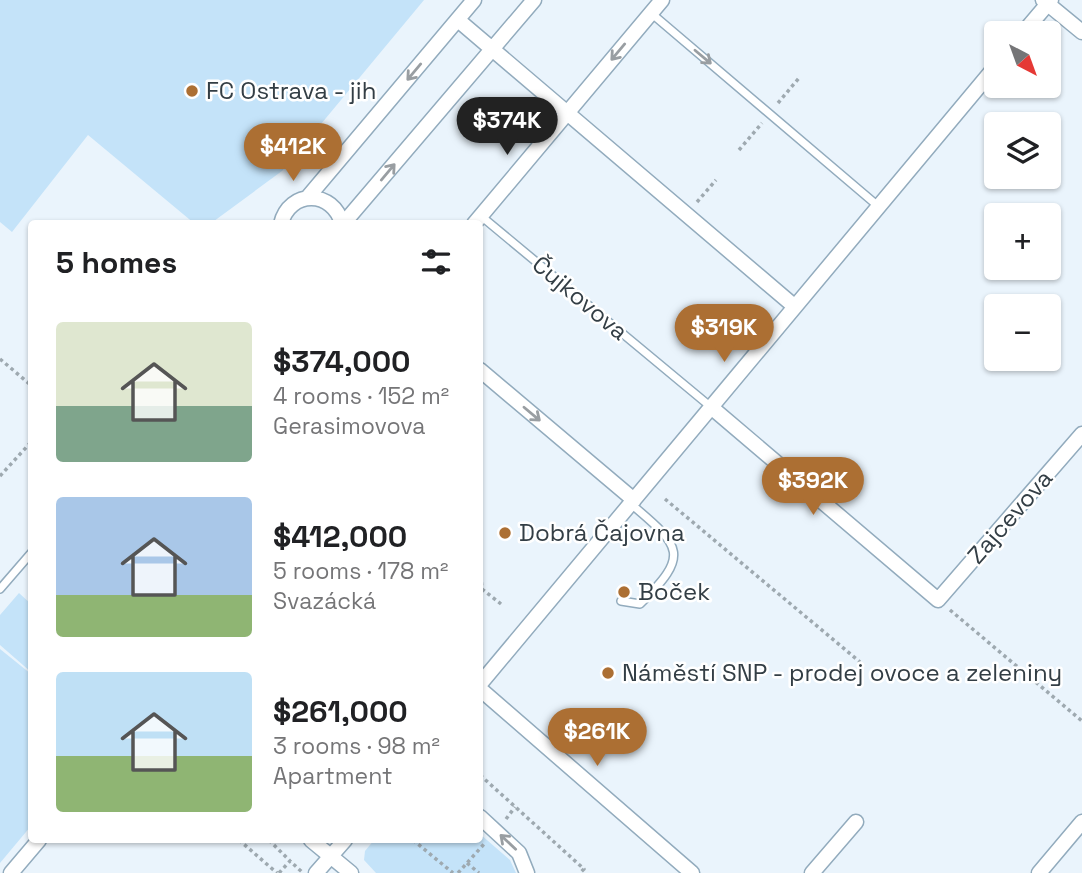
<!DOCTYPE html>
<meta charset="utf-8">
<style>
body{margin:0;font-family:"Space Grotesk",sans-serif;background:#f2f2f2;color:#202124;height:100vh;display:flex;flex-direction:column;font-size:26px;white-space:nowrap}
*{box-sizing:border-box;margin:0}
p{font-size:23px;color:#757577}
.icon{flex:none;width:38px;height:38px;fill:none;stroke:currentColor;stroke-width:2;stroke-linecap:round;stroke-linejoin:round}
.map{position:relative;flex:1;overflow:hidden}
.details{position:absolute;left:28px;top:220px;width:455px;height:623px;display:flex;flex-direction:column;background:#fff;border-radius:7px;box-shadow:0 2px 5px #0004}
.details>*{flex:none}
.needle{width:46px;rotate:139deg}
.tools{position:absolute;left:984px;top:21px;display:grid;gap:14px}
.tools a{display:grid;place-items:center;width:77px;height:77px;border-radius:7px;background:#fff;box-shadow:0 2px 5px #0004;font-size:35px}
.price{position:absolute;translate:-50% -60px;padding:0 16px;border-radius:24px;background:#ac6f33;color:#fff;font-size:23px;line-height:46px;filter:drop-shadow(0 2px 4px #0008)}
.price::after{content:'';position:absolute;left:50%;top:42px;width:21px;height:16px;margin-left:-10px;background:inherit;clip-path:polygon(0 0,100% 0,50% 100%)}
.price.active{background:#222;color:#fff}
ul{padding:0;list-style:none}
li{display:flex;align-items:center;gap:21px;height:175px;padding:0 28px}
li span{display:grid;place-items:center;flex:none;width:196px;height:140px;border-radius:7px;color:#555}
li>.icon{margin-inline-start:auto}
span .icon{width:84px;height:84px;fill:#fffc;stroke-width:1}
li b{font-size:30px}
h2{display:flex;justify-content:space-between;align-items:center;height:84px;padding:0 28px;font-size:30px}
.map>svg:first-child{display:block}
.green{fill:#c4e3f9}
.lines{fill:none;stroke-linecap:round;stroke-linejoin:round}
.service-casing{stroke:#92abbd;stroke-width:10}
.minor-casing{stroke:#92abbd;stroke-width:17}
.path{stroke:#9ea9b0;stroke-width:3.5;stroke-dasharray:3.5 3.5;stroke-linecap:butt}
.service{stroke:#fff;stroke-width:7}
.minor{stroke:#fff;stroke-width:14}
.oneway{stroke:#999ea2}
.poi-dot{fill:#ac6f33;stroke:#fff;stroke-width:2.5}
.labels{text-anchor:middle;stroke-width:5;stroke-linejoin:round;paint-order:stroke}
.poi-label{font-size:24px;fill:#333e45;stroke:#fff;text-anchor:start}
.street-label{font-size:24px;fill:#333e45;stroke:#fff}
</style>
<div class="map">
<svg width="1082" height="873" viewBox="0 0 1082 873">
<rect width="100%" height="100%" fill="#eaf4fc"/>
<!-- green -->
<path class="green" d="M0,0H424L282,171L210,224H195L88,135L12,232L0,222Z
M19,593L31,604V672L0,645V615Z
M0,649L31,674V826L0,863Z
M480,834L510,860L516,873H376L364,860L365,851L374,840H480Z"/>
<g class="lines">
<!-- service casing -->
<g class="service-casing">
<path id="service" d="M651,13L878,206
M481,216L711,407
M0,589L32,552
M621,601L640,604C690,555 682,547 631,504"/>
</g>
<!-- minor casing -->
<g class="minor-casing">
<path id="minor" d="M1043,0L1082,32
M458,20L794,306
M1023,33L1051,0
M308,197L474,0
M281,224C289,189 334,190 342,224
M343,224L534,0
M474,224L662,0
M480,370L634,500
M711,407L938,600L1082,434
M480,684L996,66
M480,689L692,873
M480,817L519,853L527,873
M311,840L351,873
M11,873L39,840
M316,873L345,840
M812,873L856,822
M1039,873L1082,822"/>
</g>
<!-- path -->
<path class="path" d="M778,103L799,78
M739,150L762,123
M697,202L716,180
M0,359L32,386
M0,476L32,441
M665,499L860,662
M480,568L482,589L501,604
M950,610L1082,721
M480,775L584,869L580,873
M506,819L515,807
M239,840L277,873
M269,840L290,861
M413,840L453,873
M467,863L479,873
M279,873L290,861L302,872
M458,873L485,843"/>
<!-- service -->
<use href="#service" class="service"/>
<!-- minor -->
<use href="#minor" class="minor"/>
</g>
<!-- one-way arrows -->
<defs><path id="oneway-shaft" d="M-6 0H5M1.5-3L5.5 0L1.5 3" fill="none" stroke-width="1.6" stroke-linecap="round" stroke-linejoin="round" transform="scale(1.75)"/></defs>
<g class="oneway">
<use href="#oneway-shaft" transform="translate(618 52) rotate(130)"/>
<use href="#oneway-shaft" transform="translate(703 57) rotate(40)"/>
<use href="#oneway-shaft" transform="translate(414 72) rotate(130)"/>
<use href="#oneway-shaft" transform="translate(388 172) rotate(-50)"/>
<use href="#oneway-shaft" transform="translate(532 414) rotate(40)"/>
<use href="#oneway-shaft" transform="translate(508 842) rotate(-137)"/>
</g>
<!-- markers -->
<g class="poi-dot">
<circle cx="192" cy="91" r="7"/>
<circle cx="505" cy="533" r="7"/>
<circle cx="624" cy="592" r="7"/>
<circle cx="608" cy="673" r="7"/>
</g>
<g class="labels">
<!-- poi labels -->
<g class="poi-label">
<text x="206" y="99">FC Ostrava - jih</text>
<text x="519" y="541">Dobrá Čajovna</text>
<text x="638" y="600">Boček</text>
<text x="622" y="681">Náměstí SNP - prodej ovoce a zeleniny</text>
</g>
<!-- street labels -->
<g class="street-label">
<text transform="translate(580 298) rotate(40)" y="8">Čujkovova</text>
<text transform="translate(1010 517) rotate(-49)" y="8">Zajcevova</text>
</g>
</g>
</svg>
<div class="tools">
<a><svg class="needle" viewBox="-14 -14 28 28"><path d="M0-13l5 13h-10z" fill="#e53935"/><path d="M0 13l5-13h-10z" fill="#757577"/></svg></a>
<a><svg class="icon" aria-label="layers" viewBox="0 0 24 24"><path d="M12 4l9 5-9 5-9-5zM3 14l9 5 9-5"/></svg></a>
<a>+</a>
<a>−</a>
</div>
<b class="price active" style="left:507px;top:157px">$374K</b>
<b class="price" style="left:293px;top:183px">$412K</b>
<b class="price" style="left:724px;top:364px">$319K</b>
<b class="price" style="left:813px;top:517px">$392K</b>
<b class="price" style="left:597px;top:768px">$261K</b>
<section class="details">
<h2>5 homes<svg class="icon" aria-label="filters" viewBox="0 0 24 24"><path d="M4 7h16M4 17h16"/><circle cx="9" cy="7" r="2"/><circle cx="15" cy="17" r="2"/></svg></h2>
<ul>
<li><span style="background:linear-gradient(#dfe7d0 60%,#7fa58c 0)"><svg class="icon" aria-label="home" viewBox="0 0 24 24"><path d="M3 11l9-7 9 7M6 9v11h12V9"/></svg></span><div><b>$374,000</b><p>4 rooms · 152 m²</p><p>Gerasimovova</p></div></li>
<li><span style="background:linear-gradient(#a9c7e8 70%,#8fb573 0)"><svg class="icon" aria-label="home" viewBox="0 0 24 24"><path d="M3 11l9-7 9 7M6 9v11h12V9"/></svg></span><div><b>$412,000</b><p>5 rooms · 178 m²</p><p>Svazácká</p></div></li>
<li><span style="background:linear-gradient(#bfe0f5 60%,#8fb573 0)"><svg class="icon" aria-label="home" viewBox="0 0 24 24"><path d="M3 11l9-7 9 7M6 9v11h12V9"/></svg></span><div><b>$261,000</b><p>3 rooms · 98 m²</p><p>Apartment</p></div></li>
</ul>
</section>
</div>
